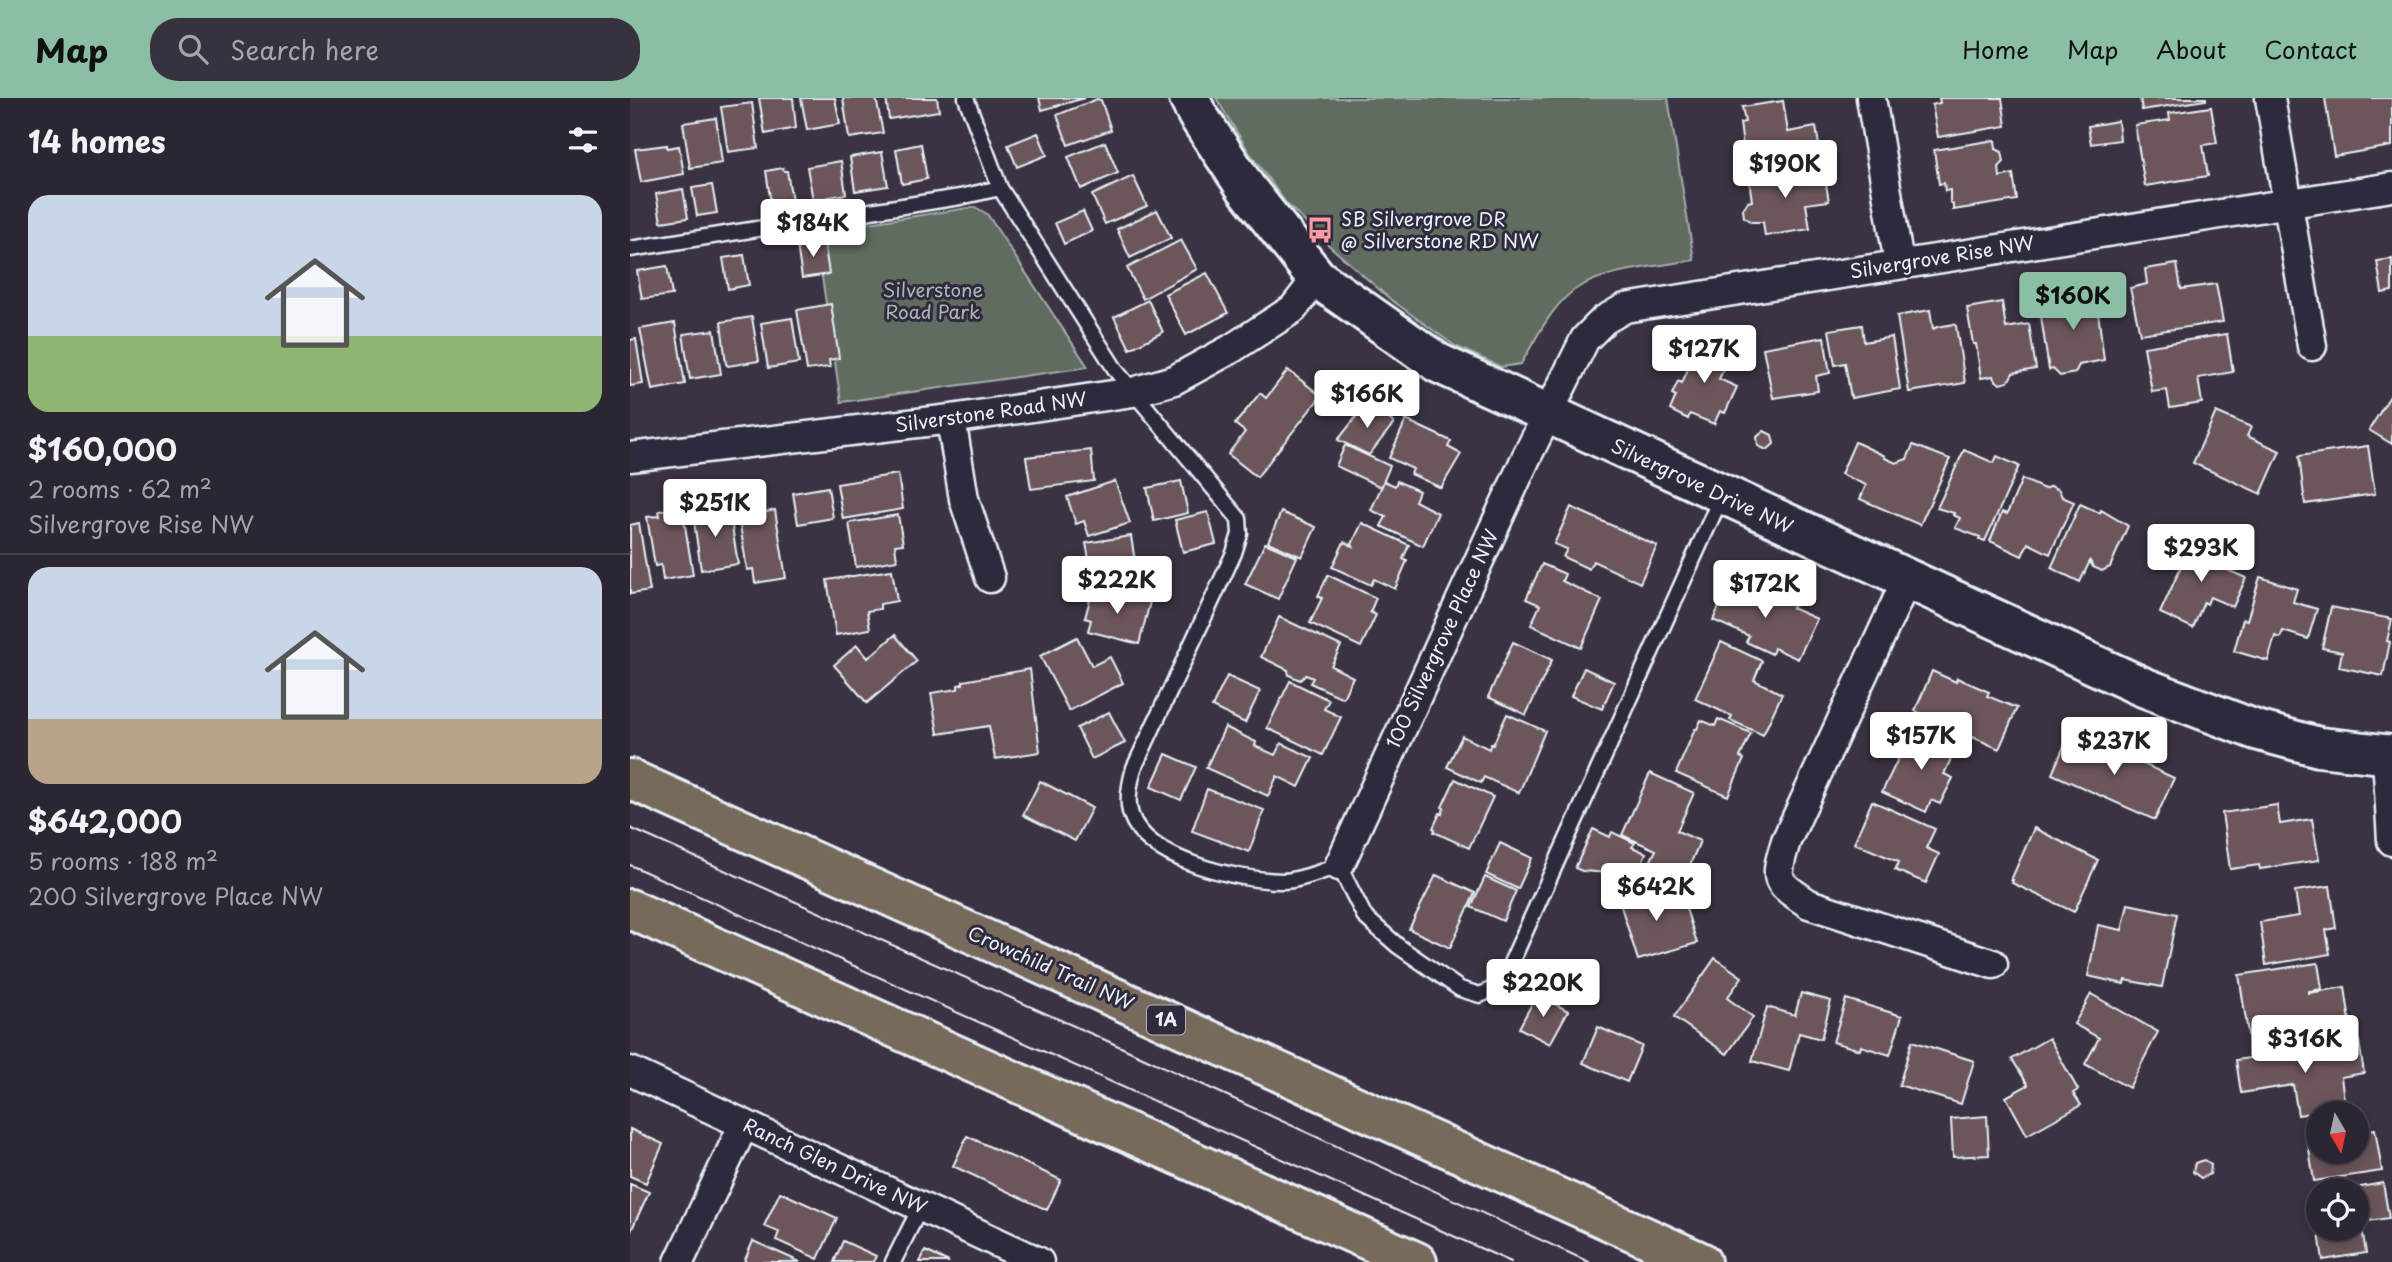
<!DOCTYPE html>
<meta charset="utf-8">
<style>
body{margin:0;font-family:"Playpen Sans",sans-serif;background:#38323e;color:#f1f3f6;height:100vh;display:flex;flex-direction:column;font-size:26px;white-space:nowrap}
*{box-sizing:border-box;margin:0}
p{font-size:23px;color:#a6a5ac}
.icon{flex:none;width:38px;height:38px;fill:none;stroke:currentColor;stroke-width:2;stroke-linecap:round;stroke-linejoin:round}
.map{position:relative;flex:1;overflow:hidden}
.side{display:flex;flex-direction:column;background:#2c2632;width:630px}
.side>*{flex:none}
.needle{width:46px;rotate:171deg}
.tools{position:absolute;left:1676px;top:1003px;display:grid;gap:14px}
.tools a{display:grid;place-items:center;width:63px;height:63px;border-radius:50%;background:#2c2632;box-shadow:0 4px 18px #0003,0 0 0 2px #48434d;font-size:35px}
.price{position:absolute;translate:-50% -60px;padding:0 16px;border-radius:7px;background:#fff;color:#222;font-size:23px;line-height:46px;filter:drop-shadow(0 2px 4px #0008)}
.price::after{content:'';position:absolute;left:50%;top:42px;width:21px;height:16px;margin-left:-10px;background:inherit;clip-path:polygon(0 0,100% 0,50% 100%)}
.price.active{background:#8abfa5;color:#111}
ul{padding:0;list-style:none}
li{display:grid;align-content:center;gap:14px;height:371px;padding:0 28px}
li+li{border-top:2px solid #48434d}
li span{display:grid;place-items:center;height:217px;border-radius:21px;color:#555}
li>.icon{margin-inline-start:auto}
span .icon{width:126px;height:126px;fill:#fffc;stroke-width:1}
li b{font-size:30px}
h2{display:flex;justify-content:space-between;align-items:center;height:84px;padding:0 28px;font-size:30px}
header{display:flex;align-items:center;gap:42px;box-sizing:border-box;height:98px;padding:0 35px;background:#8abfa5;color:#111}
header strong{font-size:33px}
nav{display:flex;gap:38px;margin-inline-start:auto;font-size:24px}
.search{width:490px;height:63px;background:#38323e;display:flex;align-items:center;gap:18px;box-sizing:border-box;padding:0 24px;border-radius:28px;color:#a6a5ac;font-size:26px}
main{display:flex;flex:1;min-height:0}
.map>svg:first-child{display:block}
.green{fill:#606c61;stroke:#a4aeac;stroke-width:2}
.building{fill:#6c575a;stroke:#e8f1f8;stroke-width:2}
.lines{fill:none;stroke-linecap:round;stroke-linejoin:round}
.lane-casing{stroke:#e8f1f8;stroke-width:19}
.street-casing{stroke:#e8f1f8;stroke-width:33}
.secondary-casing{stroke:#e8f1f8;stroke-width:44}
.highway-casing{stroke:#e8f1f8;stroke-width:44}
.lane{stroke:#2f2a3d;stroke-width:14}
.street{stroke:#2f2a3d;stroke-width:28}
.secondary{stroke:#2f2a3d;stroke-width:38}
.highway{stroke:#77695c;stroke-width:38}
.tram{stroke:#e8f1f8;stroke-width:2}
.labels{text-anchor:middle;stroke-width:6;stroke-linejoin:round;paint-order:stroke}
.shield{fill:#2f2a3d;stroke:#b0b5c0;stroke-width:2}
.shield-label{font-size:18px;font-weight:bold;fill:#e8f1f8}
.poi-label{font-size:19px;fill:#e8f1f8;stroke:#2f2a3d;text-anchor:start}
.street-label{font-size:19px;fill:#e8f1f8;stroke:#2f2a3d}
.park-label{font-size:19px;fill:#abb5b4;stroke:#2f2a3d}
</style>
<header>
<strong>Map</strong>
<div class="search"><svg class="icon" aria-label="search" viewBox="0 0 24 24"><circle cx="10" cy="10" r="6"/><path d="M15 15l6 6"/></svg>Search here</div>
<nav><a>Home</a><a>Map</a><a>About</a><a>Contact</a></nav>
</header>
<main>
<section class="side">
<h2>14 homes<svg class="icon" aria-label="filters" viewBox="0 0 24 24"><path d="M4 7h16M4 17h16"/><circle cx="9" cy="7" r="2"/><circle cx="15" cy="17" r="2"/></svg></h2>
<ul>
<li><span style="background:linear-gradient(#c9d6e8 65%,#8fb573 0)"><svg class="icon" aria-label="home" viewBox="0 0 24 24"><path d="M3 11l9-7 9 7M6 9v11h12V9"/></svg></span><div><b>$160,000</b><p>2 rooms · 62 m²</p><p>Silvergrove Rise NW</p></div></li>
<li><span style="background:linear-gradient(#c9d6e8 70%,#b9a48a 0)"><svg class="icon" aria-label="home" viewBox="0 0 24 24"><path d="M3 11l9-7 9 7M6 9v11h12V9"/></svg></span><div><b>$642,000</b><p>5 rooms · 188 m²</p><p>200 Silvergrove Place NW</p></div></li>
</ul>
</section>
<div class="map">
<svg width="1762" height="1164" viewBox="0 0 1762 1164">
<rect width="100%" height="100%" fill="#3b3343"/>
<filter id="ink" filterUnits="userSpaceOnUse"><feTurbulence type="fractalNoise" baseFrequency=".0143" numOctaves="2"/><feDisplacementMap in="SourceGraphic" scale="14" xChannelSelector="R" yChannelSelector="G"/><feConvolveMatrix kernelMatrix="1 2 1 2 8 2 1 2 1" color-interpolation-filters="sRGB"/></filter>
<g filter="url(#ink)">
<!-- green -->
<path class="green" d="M586,0H1038L1064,162C1027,169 983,170 949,189C923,204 906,241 891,266L871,269L825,248L760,201L695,144L656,105L619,54Z
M345,109L357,116L458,269L211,304L185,133Z"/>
<!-- building -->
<path class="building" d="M129,0H163L166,30L135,36Z
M171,0H205L210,26L177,32Z
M213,0H246L253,35L219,40Z
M256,0H307L309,13L259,21Z
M409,0H455L412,12Z
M1309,0H1372L1376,28L1308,39L1302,7L1310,5Z
M1510,0H1576V2L1512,12Z
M1695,0H1762V48L1704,58Z
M467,1L471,2L481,32L438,47L427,17Z
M1153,3L1158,34L1186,29L1192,65L1157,70L1156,63L1122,68L1119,47L1113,48L1110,25L1115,24L1112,9Z
M122,5L128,50L98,54L91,9Z
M1581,9L1587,45L1573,47L1578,78L1515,88L1505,27L1540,22L1539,15Z
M86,20L92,65L60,70L53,25Z
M1488,23L1490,42L1461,46L1458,28Z
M408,35L417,57L387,69L378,47Z
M1365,42L1366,51L1372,54L1374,64L1369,69L1370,79L1383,76L1387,102L1323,112V106L1320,104V92L1315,93L1314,85L1309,86L1304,52Z
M475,44L488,75L451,91L438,59Z
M291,46L297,81L272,86L266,51Z
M37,47V50L49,48L54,76L11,84L5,51Z
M252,54L258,88L225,93L220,59Z
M211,63L216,96L183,102L177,69Z
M153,70L154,73H157L162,103L141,106L136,73Z
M1193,70L1199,103L1176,106L1180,131L1135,138L1133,124H1121L1114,119L1113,111L1118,104L1122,103L1119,81Z
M503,78L517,108L475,126L462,97Z
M82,87L87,115L67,118L62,90Z
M53,91L58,120L31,124L26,96Z
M527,112L541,140L500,160L487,131Z
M453,113L462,133L434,146L425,125Z
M194,142L199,176L172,180L167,147Z
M551,142L567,171L513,201L497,170Z
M114,157L119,187L98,191L93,160Z
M1762,161V193L1752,195L1747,163Z
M1547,166L1551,191L1586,186L1593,224L1510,236L1500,190L1517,186L1515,171Z
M37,168L42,197L12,201L7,173Z
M577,175L598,215L556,237L535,196Z
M1465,190L1474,262L1449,267L1445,275L1430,278L1423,271L1419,272L1410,212L1433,209L1431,195Z
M518,202L533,234L500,251L484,219Z
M1372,204L1376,230L1399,226L1406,271L1383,275L1378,284L1370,286L1364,281L1363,278L1351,280L1346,246H1343L1337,210Z
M201,206L209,260L199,262L200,269L177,272L167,212Z
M1300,212L1303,231L1307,229L1324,226L1326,228L1335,285L1279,294L1267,218Z
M122,219L129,263L98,268L96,266L91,224Z
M162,220L169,265L138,270L131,225Z
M45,225L55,286L22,292L10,231Z
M1232,227L1234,244L1262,239L1270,291L1221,300L1215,265L1205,267L1199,232Z
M84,232L91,276L60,281L53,236Z
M1597,236L1603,274L1568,280L1572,305L1540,310L1537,292L1522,294L1514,249Z
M1194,239L1200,275L1186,278L1188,293L1143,300L1133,250Z
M6,241L13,286L0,288V242Z
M1071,241L1101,255L1089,281L1107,289L1095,315L1090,313L1084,326L1060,316L1058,321L1040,312L1046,298L1042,296L1048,283L1052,285Z
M658,272L691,298L627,379L598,356L615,334L605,326L630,295L636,300Z
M1760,298L1762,299V346L1739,332Z
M738,304L764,325L739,357L708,342Z
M1586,314L1621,329L1617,338L1650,353L1631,396L1563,365Z
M776,322L821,343L818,349L831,356L811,390L781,376L783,371L759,360Z
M1134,333L1142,337L1144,346L1137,352L1128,348L1127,339Z
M1225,344L1255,358V360L1266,365L1277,361L1283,347L1320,361L1290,427L1230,401L1236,387L1211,376Z
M715,347L760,368L751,389L706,368Z
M1738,348L1745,396L1675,406L1669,358Z
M461,352L464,383L401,391L396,359Z
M1334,352L1364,365L1367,358L1389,368L1355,443L1349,441L1350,439L1325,430L1330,420L1323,417L1324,415L1307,410Z
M268,376L273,411L213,421L207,386Z
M1392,381L1414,391L1421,388L1429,392L1432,399L1444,404L1420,456L1398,445L1392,458L1360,443L1372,414L1377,416Z
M485,383L500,425L459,438L454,423L446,426L437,399Z
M551,383L558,415L524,423L517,390Z
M754,383L765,388L767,383L789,393L785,403L808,415L793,448L751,428L756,419L741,412Z
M198,389L203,420L168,426L163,395Z
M1450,406L1470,415L1471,412L1498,428L1480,469L1472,473L1463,469L1460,463L1450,484L1421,470Z
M52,409L63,477L33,482L31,467L25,468L17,419L30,418L29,413Z
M941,409L1027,448L1010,485L963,463L959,471L933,459L937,451L924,446Z
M99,410L108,466L71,472L63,416Z
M145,412L156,480L125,485L123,471L117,472L109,420Z
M578,414L586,446L553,454L545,422Z
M651,414L686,429L672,459L638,444Z
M268,417L273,446L265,447L267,462L226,469L219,425Z
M9,425L20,493L0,496V427Z
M732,425L779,447L773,461L777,463L765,491L744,481L741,487L702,469L714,444L723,448L722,446Z
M501,438L506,470L462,477L456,445Z
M1563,442L1599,458L1593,470L1616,480L1603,509L1580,499L1577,506L1574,504L1563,530L1530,515Z
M635,445L667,459L648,501L615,486Z
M912,466L935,476L932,483L972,502L951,550L901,527L910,507L896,501Z
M262,472L267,503L250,506V511L237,513L240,531L206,537L197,482Z
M698,477L746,500L740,514L746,517L731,549L680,525L692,500L688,498Z
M1630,479L1667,491L1663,504L1687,511L1678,541L1653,533L1650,540L1645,538L1638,563L1604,553L1613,521L1617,522Z
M1101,482L1131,496L1133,492L1164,506L1162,510L1187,521L1168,561L1144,550L1142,556L1116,544L1119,538L1083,522Z
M463,490L520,504L509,546L458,533L461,522L455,520Z
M1701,509L1762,521L1757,543L1760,544L1753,578L1709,569L1712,554L1692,550Z
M649,519L711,548L701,568L723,579L713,600L680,585L683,580L676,577L670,582L659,577L658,572L631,559Z
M265,537L287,563L237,605L204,567L227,547L238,560Z
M447,539L462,568L480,559L493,585L439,613L410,558Z
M883,544L922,562L896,617L858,599Z
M1091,544L1132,563L1124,582L1152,596L1133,637L1100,622L1102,618L1065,601Z
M954,570L984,584L972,611L941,598Z
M400,571L410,654L365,661L359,628L308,636L301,595L328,591V587L333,586V583Z
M1302,573L1326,584L1327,580L1359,594L1357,598L1387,610L1369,651L1285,613Z
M597,578L630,593L615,625L582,609Z
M660,583L699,602L694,611L711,619L693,657L637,630Z
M479,614L495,645L462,661L447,630Z
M877,616L915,633L889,695L854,679L851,685L817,669L832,638L859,651L861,646L863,647Z
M1088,621L1121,635L1110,659L1114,661L1098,698L1046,675L1065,631H1067L1071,622L1085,628Z
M595,629L626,644L625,648L645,657L651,645L683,660L669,689L647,678L638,698L576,670Z
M1282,632L1325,652L1314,676L1323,680L1310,706L1301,702L1296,714L1252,694Z
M1438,639L1469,653L1472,647L1544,680L1525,722L1422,676Z
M536,656L566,669L551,702L521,689Z
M1020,675L1064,695L1047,733L1070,743L1055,779L1020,764L1026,752L992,737Z
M825,681L863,699L839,750L804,734L805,731L803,730L810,715L812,716L814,710L812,709Z
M410,683L462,710L445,743L393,717Z
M577,691L634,712L619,754L562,733Z
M1242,703L1305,731L1296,750L1309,756L1296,785L1265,772L1269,764L1224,745Z
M1647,707L1650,726L1682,721L1689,762L1630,771L1629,767L1600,771L1592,715Z
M1404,730L1468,762L1444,814L1382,785L1383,782H1381Z
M963,731L980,739L982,734L1005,745L1002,749L1016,755L1007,777L952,773L945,770Z
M870,745L902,760L888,791L856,776Z
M806,777L845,795L820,850L779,831Z
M855,779L886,793L873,823L841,809Z
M1028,786L1035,807L1053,801L1067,845L1008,862L988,799Z
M1700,788L1706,830L1696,832L1700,856L1636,867L1630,824L1669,818L1665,793Z
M1498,806L1547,816L1532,889L1495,882L1494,886L1458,878L1468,827L1492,832Z
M1085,860L1112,879L1097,900L1123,919L1097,956L1044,919Z
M1688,865L1692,891L1679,893V895L1715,889L1720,924L1663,934L1664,941L1620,948L1609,877Z
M1171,895L1201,903L1191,941L1169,935L1159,973L1122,963L1137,909L1165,917Z
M907,896L938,913L920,946L889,930Z
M1461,896L1528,934L1499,990L1455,966L1469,940L1444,926Z
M1216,901L1272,918L1260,957L1231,948L1230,952L1203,944Z
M968,929L1012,948L997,984L953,965Z
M1419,940L1448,992L1443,995L1451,1007L1397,1037L1376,999L1398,987L1382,961Z
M1282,943L1344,963L1331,1006L1269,987Z
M1729,943L1734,975L1711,979L1715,1009L1668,1017L1663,987L1611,995L1606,962Z
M1357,1018L1359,1057L1323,1059L1321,1021Z
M1689,1024V1054H1727V1034L1745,1031L1752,1073L1684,1083L1675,1026Z
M0,1031L33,1046L16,1085L0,1078Z
M337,1038L431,1082L417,1112L323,1068Z
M1574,1062L1581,1067L1580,1076L1571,1080L1563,1074L1565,1065Z
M1753,1085L1759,1120L1731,1124L1736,1155L1693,1162L1684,1102L1689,1101V1130H1727V1092H1714Z
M0,1086L19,1094L0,1135Z
M150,1094L207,1120L188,1161L146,1142L149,1134L134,1128Z
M123,1143L170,1164H114Z
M213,1143L246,1158L243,1164H204Z
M295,1153L319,1164H290Z"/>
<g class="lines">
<!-- lane casing -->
<g class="lane-casing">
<path id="lane" d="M336,0L370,90L487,274L609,421L610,436L604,455L504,670C500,684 496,703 501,717C517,763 608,782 652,783C669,783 691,773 709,768L735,819L768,848L830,891L850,897L867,889L877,874L1092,397
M0,151L330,99L370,90
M263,1164L291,1108"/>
</g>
<!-- street casing -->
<g class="street-casing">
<path id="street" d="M1241,0L1269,165
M1640,0L1682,248
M321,321L334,401L360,480
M0,359L321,321L503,294L544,282L601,251L663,211L687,180
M1277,481L1156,743C1144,783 1144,783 1179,806L1363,866
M1757,658L1762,743
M709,768L896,360L955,241L974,222L995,210L1762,89
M0,973L409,1164
M49,1164L114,1026"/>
</g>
<!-- secondary casing -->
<g class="secondary-casing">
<path id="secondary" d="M559,0L567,16L616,90L687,180L808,265L1513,589L1626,632L1689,649L1762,657"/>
</g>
<!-- highway casing -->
<g class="highway-casing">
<path id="highway" d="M0,681L1071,1164
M0,811L787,1164"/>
</g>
<!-- lane -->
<use href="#lane" class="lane"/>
<!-- street -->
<use href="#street" class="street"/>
<!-- secondary -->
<use href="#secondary" class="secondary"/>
<!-- highway -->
<use href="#highway" class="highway"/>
<!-- tram -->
<path class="tram" d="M0,730L482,945L959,1164
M0,767L881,1164"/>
</g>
</g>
<!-- icons -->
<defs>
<g id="bus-bare" transform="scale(2.1)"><path d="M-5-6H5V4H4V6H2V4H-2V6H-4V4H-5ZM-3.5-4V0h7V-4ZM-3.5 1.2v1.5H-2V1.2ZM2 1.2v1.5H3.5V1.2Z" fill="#ff9aa2" stroke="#2f2a3d" stroke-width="2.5" paint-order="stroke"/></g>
</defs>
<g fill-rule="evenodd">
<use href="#bus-bare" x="690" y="132"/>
</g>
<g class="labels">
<!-- shield labels -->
<rect class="shield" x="517" y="907.5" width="38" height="29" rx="5"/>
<g class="shield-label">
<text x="536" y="928">1A</text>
</g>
<!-- poi labels -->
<g class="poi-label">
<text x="711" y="128">SB Silvergrove DR<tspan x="711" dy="22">@ Silverstone RD NW</tspan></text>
</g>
<!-- street labels -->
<g class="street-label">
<text transform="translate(1312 159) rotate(-9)" y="7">Silvergrove Rise NW</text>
<text transform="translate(361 314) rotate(-8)" y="7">Silverstone Road NW</text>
<text transform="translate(1072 388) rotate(25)" y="7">Silvergrove Drive NW</text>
<text transform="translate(812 541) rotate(-65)" y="7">100 Silvergrove Place NW</text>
<text transform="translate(421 870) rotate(24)" y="7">Crowchild Trail NW</text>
<text transform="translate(205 1068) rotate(25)" y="7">Ranch Glen Drive NW</text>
</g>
<!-- park labels -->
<g class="park-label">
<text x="303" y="199">Silverstone<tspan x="303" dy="22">Road Park</tspan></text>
</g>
</g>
</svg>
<div class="tools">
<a><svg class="needle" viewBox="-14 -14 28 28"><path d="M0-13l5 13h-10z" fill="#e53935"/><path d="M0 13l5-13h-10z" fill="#a6a5ac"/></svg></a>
<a><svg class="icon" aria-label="locate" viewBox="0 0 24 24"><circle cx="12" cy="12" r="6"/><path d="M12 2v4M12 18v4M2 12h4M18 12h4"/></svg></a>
</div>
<b class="price" style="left:1155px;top:102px">$190K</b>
<b class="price" style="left:183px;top:161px">$184K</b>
<b class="price active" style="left:1443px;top:234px">$160K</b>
<b class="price" style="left:1074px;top:287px">$127K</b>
<b class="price" style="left:737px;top:332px">$166K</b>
<b class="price" style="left:85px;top:441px">$251K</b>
<b class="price" style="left:1571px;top:486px">$293K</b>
<b class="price" style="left:487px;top:518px">$222K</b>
<b class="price" style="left:1135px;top:522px">$172K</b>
<b class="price" style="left:1291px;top:674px">$157K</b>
<b class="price" style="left:1484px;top:679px">$237K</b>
<b class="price" style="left:1026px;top:825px">$642K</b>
<b class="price" style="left:913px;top:921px">$220K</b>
<b class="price" style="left:1675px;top:977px">$316K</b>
</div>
</main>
